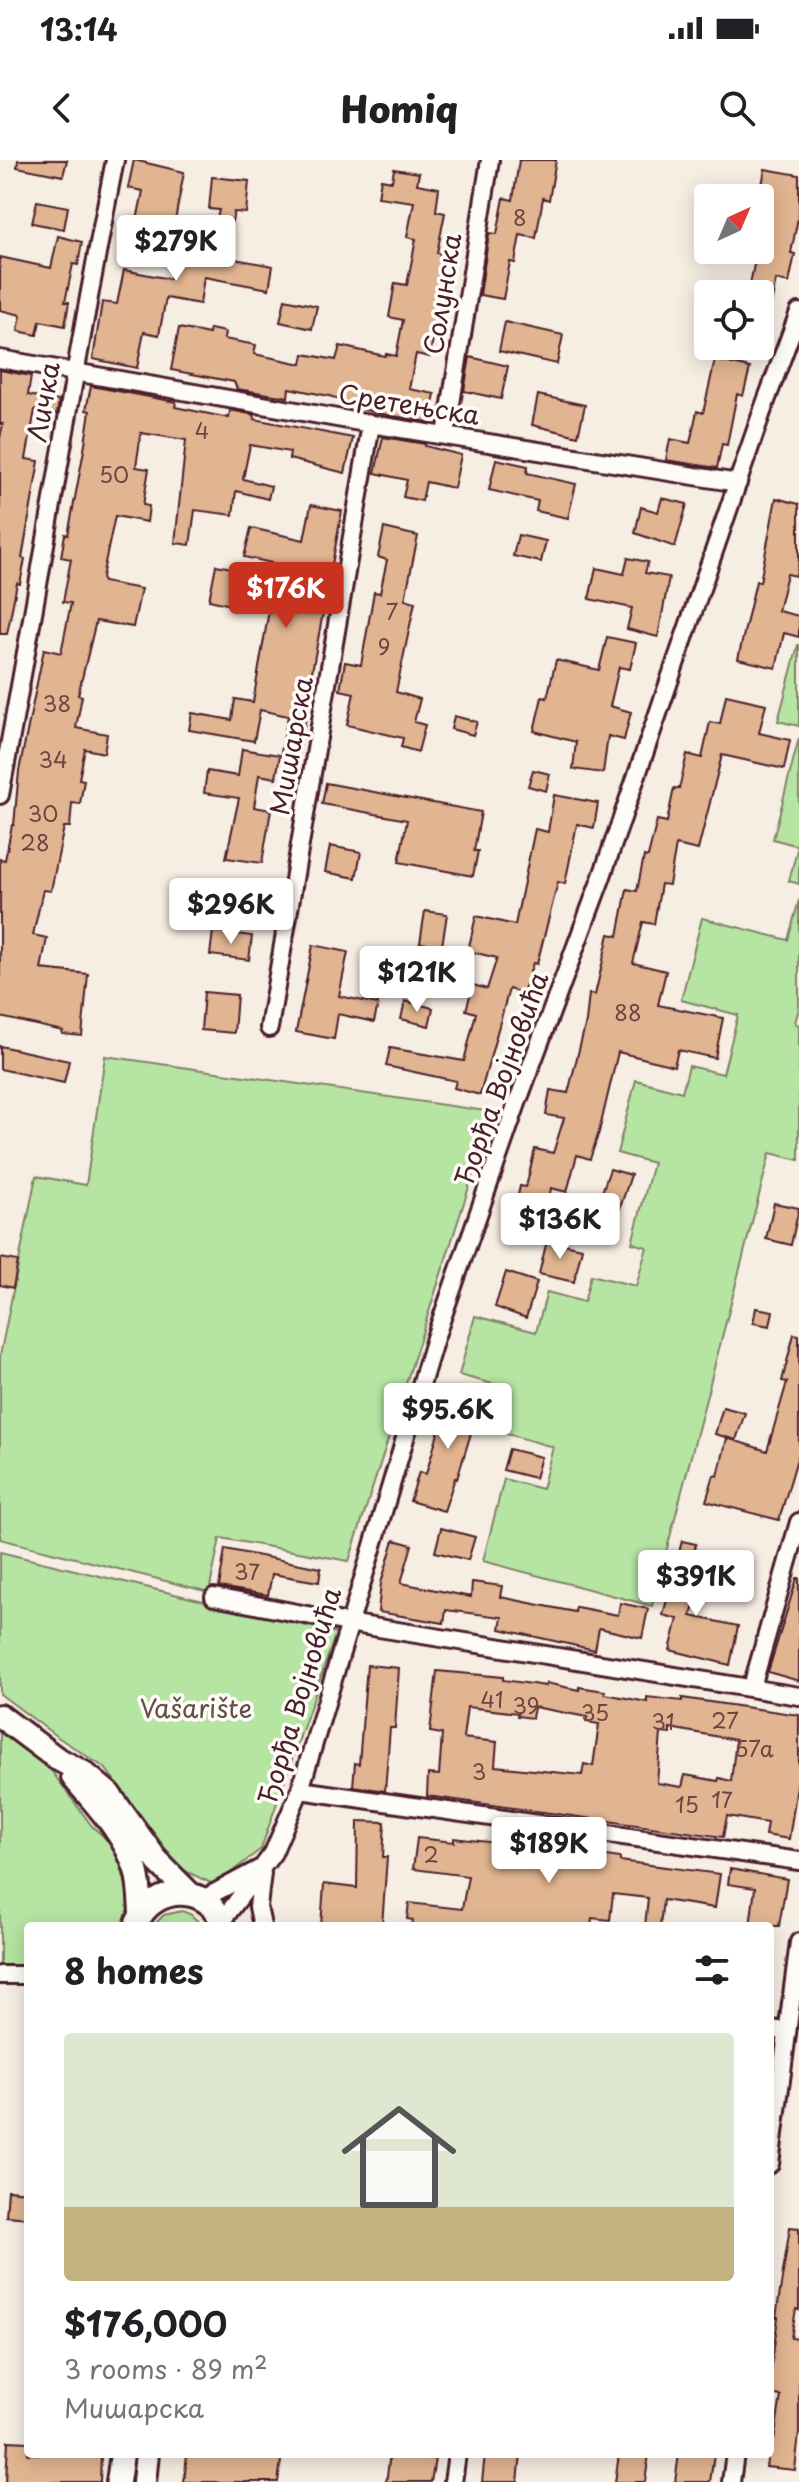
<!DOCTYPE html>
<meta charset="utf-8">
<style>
body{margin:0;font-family:"Playpen Sans",sans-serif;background:#f2f2f2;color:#202124;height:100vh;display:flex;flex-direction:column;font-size:30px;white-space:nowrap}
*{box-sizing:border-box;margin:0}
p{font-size:26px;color:#757577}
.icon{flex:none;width:44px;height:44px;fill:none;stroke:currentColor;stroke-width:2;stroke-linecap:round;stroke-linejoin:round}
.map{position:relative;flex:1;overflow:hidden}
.side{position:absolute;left:24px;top:1762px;width:750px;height:536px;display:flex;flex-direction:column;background:#fff;border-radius:8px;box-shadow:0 4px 20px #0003}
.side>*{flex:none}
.needle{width:52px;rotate:44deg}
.fabs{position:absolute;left:694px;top:24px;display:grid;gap:16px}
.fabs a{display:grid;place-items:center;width:80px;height:80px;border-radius:8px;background:#fff;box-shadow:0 4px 20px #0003;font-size:40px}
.price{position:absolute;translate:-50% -68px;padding:0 18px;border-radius:8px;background:#fff;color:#222;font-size:26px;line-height:52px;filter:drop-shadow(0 2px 4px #0008)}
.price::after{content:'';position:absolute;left:50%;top:48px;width:24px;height:18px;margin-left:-12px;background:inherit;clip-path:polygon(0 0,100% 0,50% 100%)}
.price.selected{background:#c8321e;color:#fff}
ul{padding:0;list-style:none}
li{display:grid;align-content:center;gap:16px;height:424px;padding:0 40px}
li+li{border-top:2px solid #e0e0e0}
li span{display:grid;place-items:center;height:248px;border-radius:8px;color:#555}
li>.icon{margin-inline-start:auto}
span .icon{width:144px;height:144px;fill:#fffc;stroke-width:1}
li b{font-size:34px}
h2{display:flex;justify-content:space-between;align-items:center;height:96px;padding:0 40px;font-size:34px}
.status{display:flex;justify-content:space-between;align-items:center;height:56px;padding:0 40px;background:#fff;direction:ltr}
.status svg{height:22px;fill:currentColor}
header{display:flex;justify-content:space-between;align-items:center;height:104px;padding:0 40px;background:#fff;font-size:36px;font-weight:800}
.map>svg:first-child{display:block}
.green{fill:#b6e5a3;stroke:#808267;stroke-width:2}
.building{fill:#e1b591;stroke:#4a1f2b;stroke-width:2;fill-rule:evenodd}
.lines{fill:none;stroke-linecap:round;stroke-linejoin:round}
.street-casing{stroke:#4a1f2b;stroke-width:22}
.secondary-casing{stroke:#4a1f2b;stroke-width:28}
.street{stroke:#fdfcf7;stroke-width:16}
.secondary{stroke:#fdfcf7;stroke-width:22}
.labels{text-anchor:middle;stroke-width:7;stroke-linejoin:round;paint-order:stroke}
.number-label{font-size:22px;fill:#704444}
.street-label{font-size:26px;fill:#4a1f2b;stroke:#fdfcf7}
.park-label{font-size:26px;fill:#655049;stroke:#fdfcf7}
</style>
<div class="status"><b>13:14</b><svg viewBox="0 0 49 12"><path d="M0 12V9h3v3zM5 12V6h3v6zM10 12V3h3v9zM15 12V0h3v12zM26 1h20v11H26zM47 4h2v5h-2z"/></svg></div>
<header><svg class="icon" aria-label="back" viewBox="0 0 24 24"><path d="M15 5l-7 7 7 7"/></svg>Homiq<svg class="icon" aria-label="search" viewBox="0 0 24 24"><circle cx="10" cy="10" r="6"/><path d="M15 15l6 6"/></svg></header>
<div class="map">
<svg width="799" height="2322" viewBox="0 0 799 2322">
<rect width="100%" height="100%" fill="#f7eee3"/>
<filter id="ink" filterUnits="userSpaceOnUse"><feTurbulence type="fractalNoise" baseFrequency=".0125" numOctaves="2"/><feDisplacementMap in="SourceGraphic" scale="16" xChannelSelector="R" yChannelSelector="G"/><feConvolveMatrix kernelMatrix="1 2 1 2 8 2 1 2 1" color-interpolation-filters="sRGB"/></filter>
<g filter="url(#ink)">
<!-- green -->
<path class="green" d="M798,485H799V566L778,561Z
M799,578V724L789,721L798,686L773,679Z
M799,740V848L795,863L799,865V1000L770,993L652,1446L483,1401L504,1319L542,1329L553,1287L493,1270L504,1227L459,1215L475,1156L536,1172L547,1132L584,1142L591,1115L636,1126L647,1087L632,1083L653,1003L617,993L636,920L682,932L689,906L723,914L738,855L681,840L702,758L788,780Z
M105,896L493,952L349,1401L220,1378L209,1432L0,1379V1196L36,1016L86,1025Z
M0,1392L336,1473L261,1689L215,1725L181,1709L105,1608L56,1576L0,1534Z
M0,1570L50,1609L92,1666L115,1687L129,1735V1751L122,1766H28V1815H0Z
M182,1751L190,1754L203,1766H153L164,1755Z"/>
<!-- building -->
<path class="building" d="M18,0H67L63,16L17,7Z
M134,0L184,12L172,77L135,70L143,31L128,28Z
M519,0H556L549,40L543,38L536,78L520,75L515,103L510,102L503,139L480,135L489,73L497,74L504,38L513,40Z
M394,9L419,13L417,24L439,28L436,51L445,53L437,93L443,94L436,131L440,132L430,197L416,194L409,229L435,234L429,262L387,255L357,248L358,245L329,236L289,228L288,237L237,229L234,222L171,210L179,168L209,174L210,169L225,172L224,179L256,185L254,194L302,204L304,194L336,200L340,186L385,196L386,194L396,196L403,160L389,157L395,123L407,125L416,79L407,77L414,42L378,37L381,19L392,21Z
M765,9L799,15V53L791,93L795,94L789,123L776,120L767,166H760V134H748L757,90H760V36Z
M212,17L249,21L246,53L234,52L224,97L273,106L269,129L204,117L200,144L166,138L159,175L144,172L137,208L93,199L102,142L117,144L124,110L170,119L176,88L209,94L219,50L209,49Z
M37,41L68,47L64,69L32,63Z
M58,76L82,82L78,105L73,104L65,142H69L65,166L40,161L37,175L18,171L21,155L0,150V97L51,108Z
M285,139L317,146L312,169L280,162Z
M505,162L563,175L557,204L499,191Z
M470,197L508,206L501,239L464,231Z
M715,200L750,208L743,236L737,234L727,285L722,284L717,308L666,300L670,279L690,283L697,251L703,253Z
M0,210L31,216L28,235L59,241L57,254L35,250L26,299L39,301L22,398L25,399L20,424L17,423L7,474H0V278L3,264H0Z
M91,226L176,242L175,247L229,258L230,250L255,255L254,259L353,278L345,313L289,299L290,292L250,285L243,319L271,326L268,339L236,331L233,355L195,350L190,385L175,383L186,280L141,273L136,307L149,309L143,345L149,346L147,362L115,356L102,417L103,422L141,429L133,467L96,461L78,535L82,536L76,568L107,574L104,593L85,589L79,619L84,620L80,644L72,643L70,667H64L51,731L43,730L33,775L47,778L41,809L88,814L82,876L62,874L63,871L0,857V699L5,700L12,665H14L19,611L44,489L61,493L71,443L63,442L71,399L61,397L65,374L68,375L84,290L90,251L86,250Z
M538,235L585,245L578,276L532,265Z
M383,277L425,284V286L461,295L454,328L426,322L422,341L403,337L407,320L375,313Z
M496,299L528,306L527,313L576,324L568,358L536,351L538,341L489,330Z
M662,338L687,344L675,387L635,373L641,347L658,352Z
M776,338L799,344V402L796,416L787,414L778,451L799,456V477L784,473L776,508L738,499L756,421L760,422Z
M311,345L342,351L308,533H311L298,596L281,592L288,556L260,550L254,581L189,570L192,553L232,560L235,539L253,542L277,404L244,397L251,368L304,380Z
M384,368L418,376L405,439L415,442L396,532L420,539L414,562L425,565L418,592L401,587L403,578L347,565L354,533L340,530L345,502L361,505L374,432L380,433L387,400L378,397Z
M518,375L546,381L541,402L513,396Z
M628,398L648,402L645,413L669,417L658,477L627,469L632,448L589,439L596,408L624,414Z
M216,405L243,410L236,446L209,440Z
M607,477L636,483L630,509L619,507L610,546L631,552L624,580L608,576L603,613L573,609L576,582L534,571L542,537L547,538L556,500L599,510Z
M726,535L766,544L759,573L790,580L784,609L722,595L698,690L676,685L669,725L661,724L654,764L643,762L633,803L666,811L658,845L723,858L715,898L678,890L674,906L618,892L599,972L590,999L577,995L567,1032L551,1028L545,1060L514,1054L520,1026L526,1027L535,989L553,993L564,958L546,955L550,930L568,933L586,862L589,834L595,835L609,774L618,776L627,729L637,731L644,696L648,697L657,660L667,662L674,628L679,629L687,594L702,598L710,562L720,564Z
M454,556L477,562L473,575L451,569Z
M242,589L280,595L276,618L259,615L254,647L271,650L262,703L226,698L239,638L204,633L207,611L238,616Z
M533,610L550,614L546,631L528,626Z
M326,623L481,652L474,691H478L473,716L399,702L407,660L322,644Z
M554,635L598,643L594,668L577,664L565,724L558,722L537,804L533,803L523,833L509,829L480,935L454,928L456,921L386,906L390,888L464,901L476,853L466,850L473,825L487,829L497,798L468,791L476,756L515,765L535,669L548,672Z
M330,686L361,692L356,718L325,712Z
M425,751L447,754L442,786L420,783Z
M213,771L252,776L249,800L210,795Z
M313,785L348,792L339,836L378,844L374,862L338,854L334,879L296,872Z
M204,832L237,835L234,873L201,870Z
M405,841L433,848L429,866L401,859Z
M0,886L69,901L64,923L0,909Z
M610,1009L631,1015L619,1051L598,1044Z
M774,1043L799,1048L791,1085L766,1079Z
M547,1080L582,1088L574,1122L539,1114Z
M0,1098L18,1101L13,1128L0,1125Z
M506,1112L537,1122L526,1158L495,1147Z
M756,1148L773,1151L770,1166L753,1163Z
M794,1174L799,1175V1292L779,1360L706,1341L714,1315L718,1316L727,1278L767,1291L787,1222L782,1221Z
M451,1229L482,1237L457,1319L455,1318L444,1351L410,1341L419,1312L426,1314Z
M723,1247L745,1253L736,1280L715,1274Z
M509,1289L541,1297L535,1318L503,1310Z
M441,1368L475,1377L468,1400L435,1392Z
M394,1380L412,1385L401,1423L471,1437L472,1422L502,1426L500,1437L575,1452L576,1447L618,1455L620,1443L648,1449L642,1478L599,1468L595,1490L500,1469L502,1457L446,1450L444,1463L378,1452L381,1423Z
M682,1381L696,1384L685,1426L698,1430L691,1456L738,1466L730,1505L670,1490L678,1459L663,1455Z
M225,1389L321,1408L319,1422L272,1414L268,1435L219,1427Z
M797,1418H799V1521L768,1512Z
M367,1505L399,1508L395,1568H390L385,1631L353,1626L355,1603L359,1604Z
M437,1511L503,1517V1520L546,1526V1523L579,1530V1527L605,1531V1534L647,1542V1537L682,1541V1538L799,1555V1613L789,1679L765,1675L767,1663L727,1656L723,1677L427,1636L428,1614L439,1615L442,1574L430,1572ZM467,1547L518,1553L517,1556L532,1558L534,1547L587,1557L586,1562L599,1564L593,1606L584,1604L582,1615L495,1606L497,1582L463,1578ZM670,1568L736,1580L731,1621L719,1618L718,1621L685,1615L682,1627L657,1623L661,1573L670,1574Z
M358,1661L385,1662L383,1697H387L382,1766H321L324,1724L357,1728Z
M417,1678L454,1682V1678L593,1694L620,1698V1701L720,1714L715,1748L663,1740L660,1766H645L648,1738L613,1734L610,1760L592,1758L591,1766H412L413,1760L407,1759L409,1743L462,1749L468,1716L413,1709Z
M730,1709L787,1719L779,1766H750L755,1728L728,1724Z
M8,2030L28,2032V2058L6,2056Z
M790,2067L799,2068V2150L796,2149L791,2178L799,2179V2273L795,2310L766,2307L768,2294H770V2279L774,2280L781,2236L770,2234V2217L778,2157H776Z
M8,2281L28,2282V2294H101L100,2322H6Z
M187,2294H282L278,2322H184Z
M390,2294L435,2299L431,2322H386Z
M485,2294H521L518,2322H482Z
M619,2294H649L645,2322H615Z
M679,2294H714L710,2322H675Z"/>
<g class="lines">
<!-- street casing -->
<g class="street-casing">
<path id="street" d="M0,199L371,264L738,323
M446,275L490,0
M0,635C40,424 73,211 115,0
M269,868L371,264
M214,1437L348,1463L799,1536
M752,1527L799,1362
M300,1630L799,1701
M262,1713L258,1747L262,1766
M203,1739L259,1709
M222,1761L273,1693L300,1630L435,1178L516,946L601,719L762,252L799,152
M0,1815H28
M770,1869L786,1871
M770,2004L799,1782
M453,2322L457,2294
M731,2322L735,2294"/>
</g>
<!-- secondary casing -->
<g class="secondary-casing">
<path id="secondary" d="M0,1556L56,1598L84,1613L109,1634L158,1702L190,1734
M73,1617C96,1645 125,1674 136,1710C140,1724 140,1739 141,1753
M137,1763C154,1724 210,1723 223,1766
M118,2322L122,2294
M144,2322L147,2294"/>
</g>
<!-- street -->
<use href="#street" class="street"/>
<!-- secondary -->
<use href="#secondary" class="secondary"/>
</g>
</g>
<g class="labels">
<!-- number labels -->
<g class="number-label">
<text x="520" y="66">8</text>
<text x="202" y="279">4</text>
<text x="114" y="323">50</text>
<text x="392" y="460">7</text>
<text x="384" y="495">9</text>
<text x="57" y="552">38</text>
<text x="53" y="608">34</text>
<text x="43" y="662">30</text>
<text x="35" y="691">28</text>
<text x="628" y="861">88</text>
<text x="247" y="1420">37</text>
<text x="492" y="1548">41</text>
<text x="526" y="1554">39</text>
<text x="595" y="1561">35</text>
<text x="725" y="1569">27</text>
<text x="663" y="1570">31</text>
<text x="754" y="1597">57a</text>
<text x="479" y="1620">3</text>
<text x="722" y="1648">17</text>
<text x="687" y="1653">15</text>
<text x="431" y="1703">2</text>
</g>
<!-- street labels -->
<g class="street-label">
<text transform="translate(443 134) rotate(-81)" y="9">Солунска</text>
<text transform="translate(44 242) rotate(-80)" y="9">Личка</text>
<text transform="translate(409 245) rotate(9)" y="9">Сретењска</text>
<text transform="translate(292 586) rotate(-80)" y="9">Мишарска</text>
<text transform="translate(502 919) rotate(-70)" y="9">Ђорђа Војновића</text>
<text transform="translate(300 1536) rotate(-73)" y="9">Ђорђа Војновића</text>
</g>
<!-- park labels -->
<g class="park-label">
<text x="196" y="1558">Vašarište</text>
</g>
</g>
</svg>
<div class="fabs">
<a><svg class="needle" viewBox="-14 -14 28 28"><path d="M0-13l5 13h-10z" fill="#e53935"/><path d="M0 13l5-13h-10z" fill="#757577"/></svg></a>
<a><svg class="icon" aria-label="locate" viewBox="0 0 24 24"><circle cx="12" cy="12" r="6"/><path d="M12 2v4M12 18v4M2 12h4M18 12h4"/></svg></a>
</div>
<b class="price" style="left:176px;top:123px">$279K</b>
<b class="price selected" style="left:286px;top:470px">$176K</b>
<b class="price" style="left:231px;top:786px">$296K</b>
<b class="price" style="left:417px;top:854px">$121K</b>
<b class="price" style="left:560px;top:1101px">$136K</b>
<b class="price" style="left:448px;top:1291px">$95.6K</b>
<b class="price" style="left:696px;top:1458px">$391K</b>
<b class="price" style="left:549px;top:1725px">$189K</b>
<section class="side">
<h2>8 homes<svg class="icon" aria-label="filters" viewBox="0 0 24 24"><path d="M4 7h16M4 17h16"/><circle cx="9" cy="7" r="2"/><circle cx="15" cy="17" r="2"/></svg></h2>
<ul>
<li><span style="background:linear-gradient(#dfe7d0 70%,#c2b280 0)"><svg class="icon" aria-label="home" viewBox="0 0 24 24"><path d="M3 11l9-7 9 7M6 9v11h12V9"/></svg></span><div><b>$176,000</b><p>3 rooms · 89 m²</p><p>Мишарска</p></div></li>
</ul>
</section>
</div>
